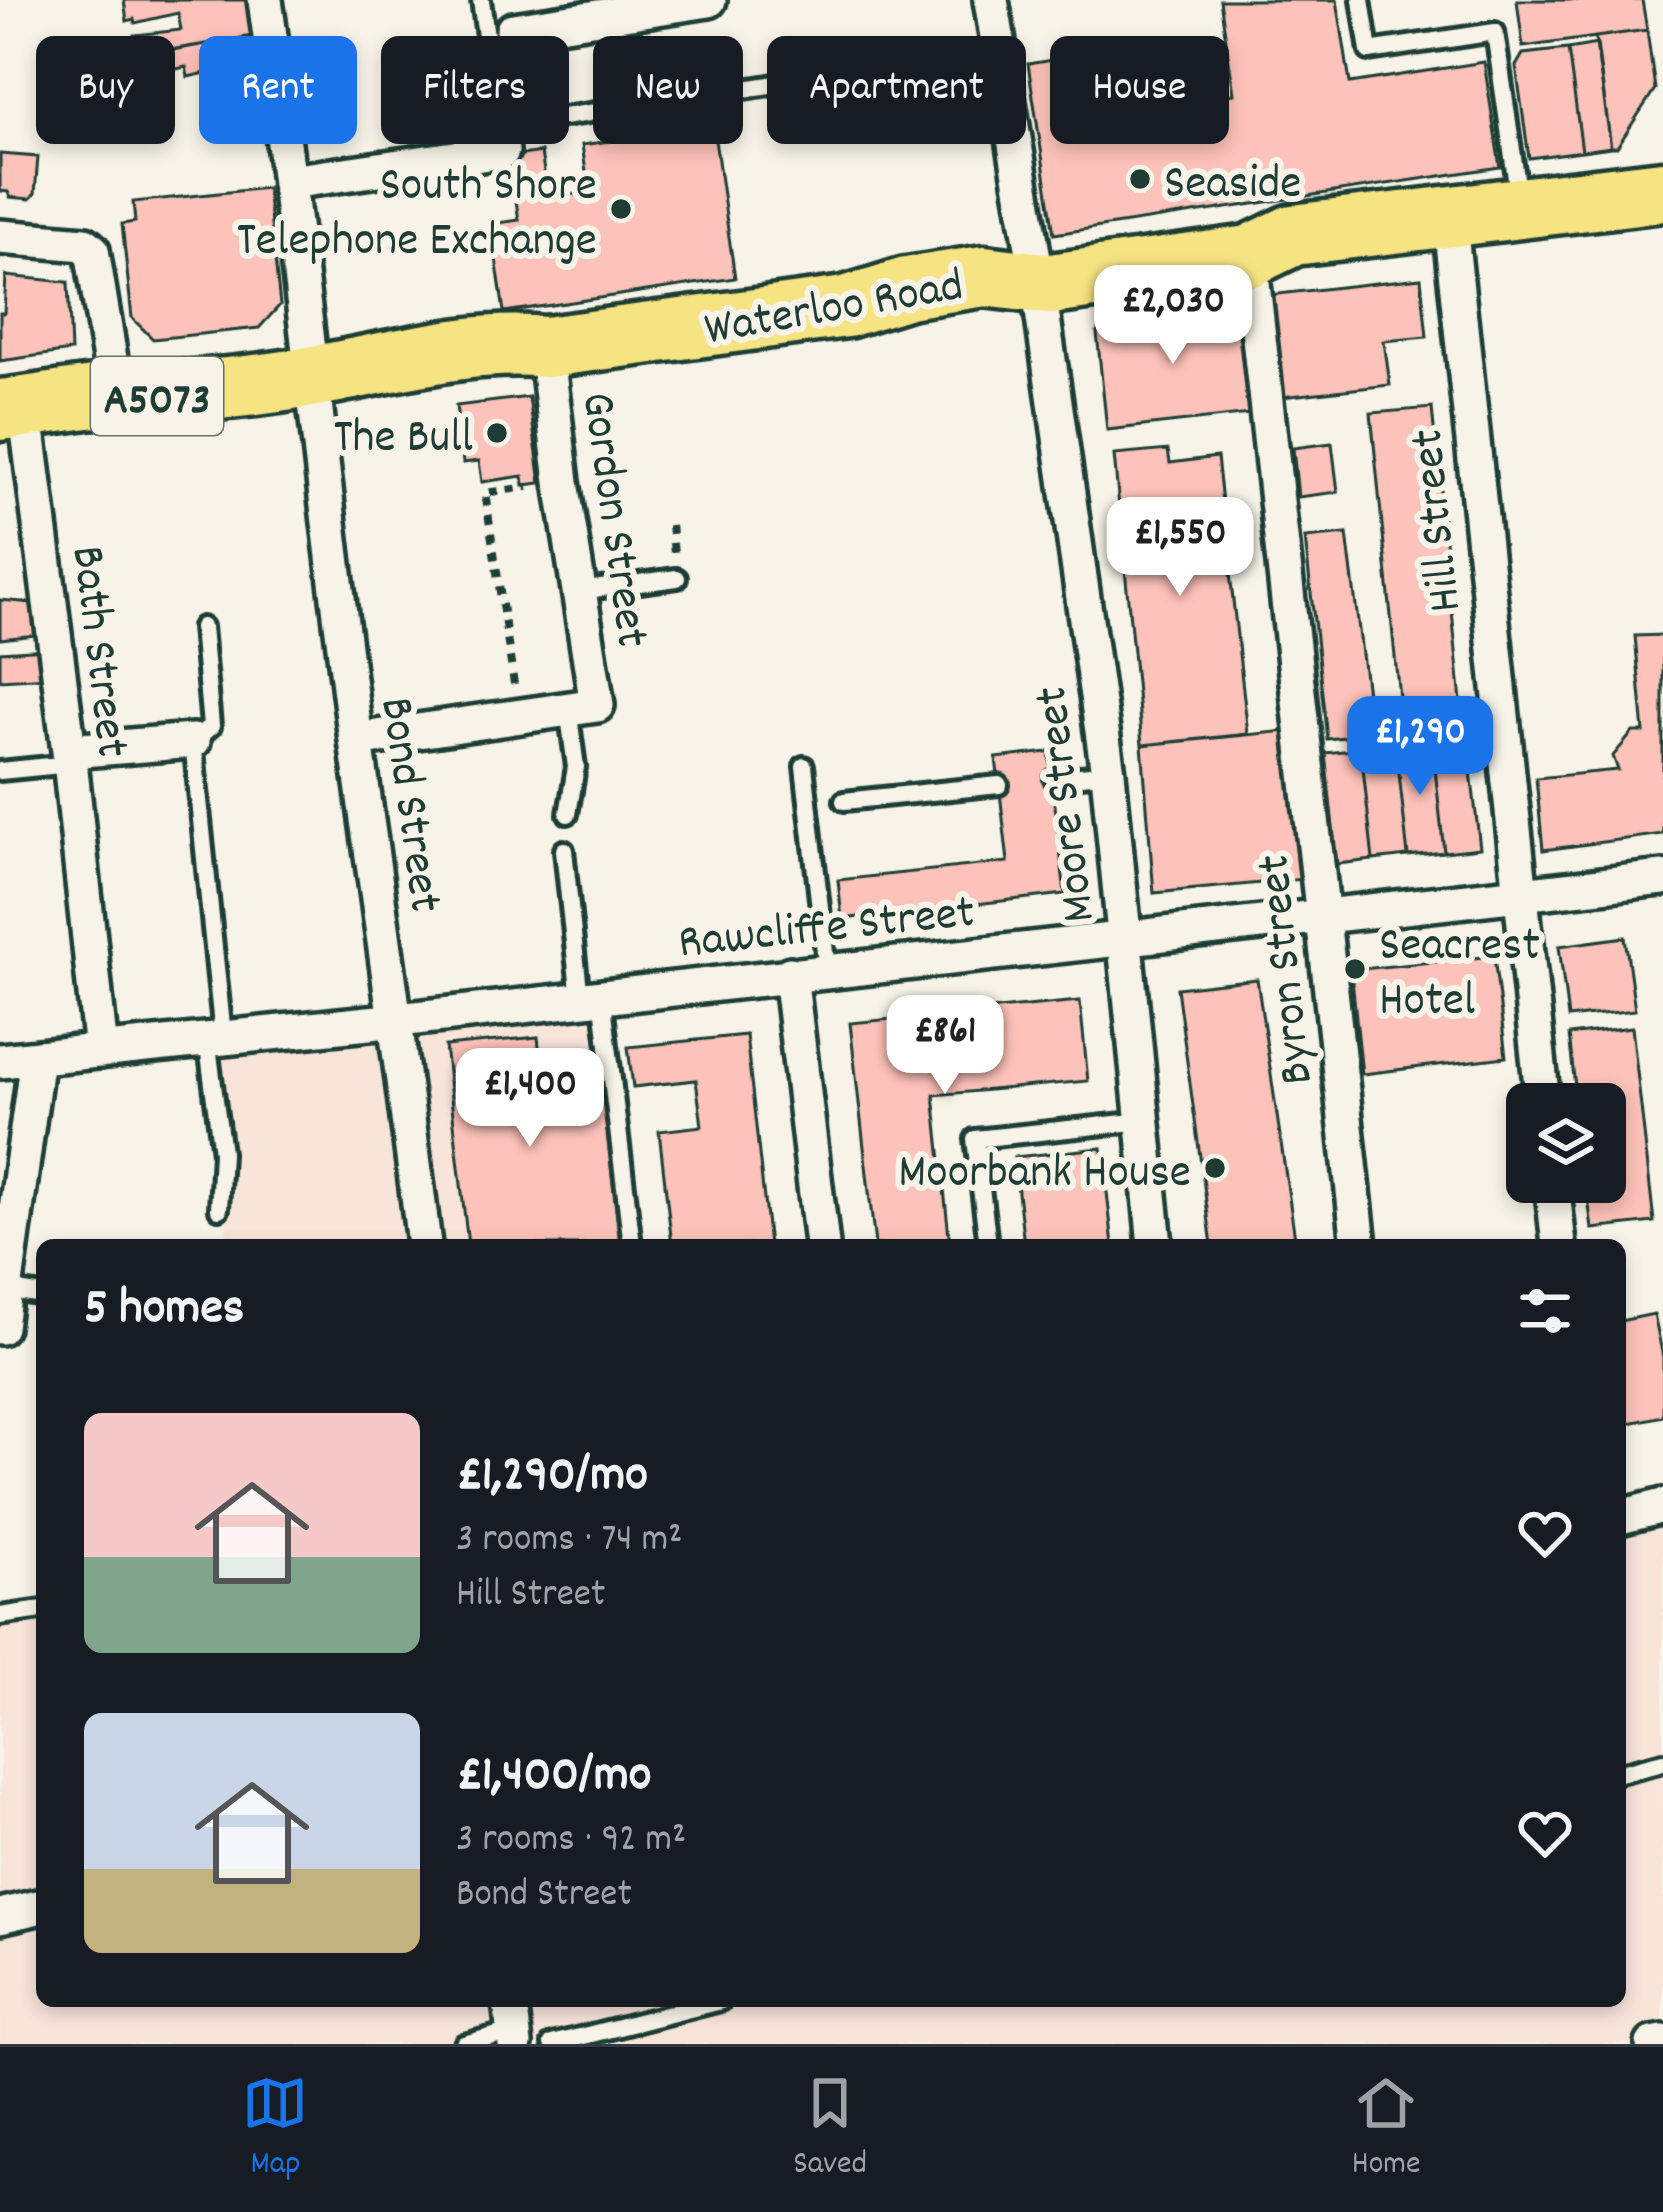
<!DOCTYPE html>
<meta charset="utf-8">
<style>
body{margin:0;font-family:Dekko,sans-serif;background:#242831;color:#f1f3f6;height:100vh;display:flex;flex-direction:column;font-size:45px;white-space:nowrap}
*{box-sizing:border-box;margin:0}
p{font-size:39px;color:#9ea1a6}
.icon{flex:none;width:66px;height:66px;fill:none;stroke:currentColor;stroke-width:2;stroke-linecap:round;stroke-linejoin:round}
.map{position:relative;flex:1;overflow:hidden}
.side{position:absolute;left:36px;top:1239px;width:1590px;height:768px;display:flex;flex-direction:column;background:#171b24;border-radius:18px;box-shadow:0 6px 18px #0003}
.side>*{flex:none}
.guide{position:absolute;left:36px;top:36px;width:1593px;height:108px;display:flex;gap:24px}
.controls{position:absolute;left:1506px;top:1083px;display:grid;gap:24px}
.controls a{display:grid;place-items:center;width:120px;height:120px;border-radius:18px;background:#171b24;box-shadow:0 6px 18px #0003;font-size:60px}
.price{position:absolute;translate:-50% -102px;padding:0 27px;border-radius:24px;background:#fff;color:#222;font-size:39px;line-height:78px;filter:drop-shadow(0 3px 6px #0008)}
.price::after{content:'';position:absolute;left:50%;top:72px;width:36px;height:27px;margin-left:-18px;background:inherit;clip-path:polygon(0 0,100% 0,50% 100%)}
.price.selected{background:#1a73e8;color:#fff}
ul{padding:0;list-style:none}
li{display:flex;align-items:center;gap:36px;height:300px;padding:0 48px}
li span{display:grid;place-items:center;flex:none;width:336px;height:240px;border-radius:18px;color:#555}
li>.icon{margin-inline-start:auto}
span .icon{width:144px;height:144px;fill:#fffc;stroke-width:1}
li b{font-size:51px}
h2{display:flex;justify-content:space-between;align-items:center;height:144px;padding:0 48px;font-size:51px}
.chip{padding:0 42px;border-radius:18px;background:#171b24;box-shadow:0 6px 18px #0003;font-size:42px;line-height:108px}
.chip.selected{background:#1a73e8;color:#fff}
.menu{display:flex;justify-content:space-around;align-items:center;height:168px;border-top:3px solid #363941;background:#171b24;font-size:33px;color:#9ea1a6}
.menu a{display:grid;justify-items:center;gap:6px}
.menu .selected{color:#1a73e8}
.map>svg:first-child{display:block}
.built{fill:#f9e4da}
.building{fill:#fdc2b9;stroke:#1f3d34;stroke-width:3}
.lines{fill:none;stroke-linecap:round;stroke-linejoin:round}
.lane-casing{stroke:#1f3d34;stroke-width:26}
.street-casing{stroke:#1f3d34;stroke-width:42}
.highway-casing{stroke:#1f3d34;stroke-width:69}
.path{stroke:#1f3d34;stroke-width:8;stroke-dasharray:9 9;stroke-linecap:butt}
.lane{stroke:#f7f3e8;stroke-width:16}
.street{stroke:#f7f3e8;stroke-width:33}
.highway{stroke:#f6e381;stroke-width:60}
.poi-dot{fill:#1f3d34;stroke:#f7f3e8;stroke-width:4.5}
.labels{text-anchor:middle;stroke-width:12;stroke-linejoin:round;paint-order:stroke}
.shield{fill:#f7f3e8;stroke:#60746a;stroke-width:3}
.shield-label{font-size:45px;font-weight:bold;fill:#1f3d34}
.poi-label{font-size:48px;fill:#1f3d34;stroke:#f7f3e8;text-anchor:end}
.street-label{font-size:48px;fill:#1f3d34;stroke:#f7f3e8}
</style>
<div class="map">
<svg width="1663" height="2044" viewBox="0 0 1663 2044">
<rect width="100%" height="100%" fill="#f7f3e8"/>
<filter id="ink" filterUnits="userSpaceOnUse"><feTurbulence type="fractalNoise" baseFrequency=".00833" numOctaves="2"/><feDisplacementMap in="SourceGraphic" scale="24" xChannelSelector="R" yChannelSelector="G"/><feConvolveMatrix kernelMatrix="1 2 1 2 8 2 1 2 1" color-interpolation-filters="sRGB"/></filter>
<g filter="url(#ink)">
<!-- built -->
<path class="built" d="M594,1015L621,1245H240L227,1236L212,1037Z
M1663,1514V2044H0V1620L42,1615V2001H1620V1523Z"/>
<!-- building -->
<path class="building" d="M124,0H249L253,36L134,56V35L181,30L178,13L135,23L134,19L127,21Z
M1220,0H1337L1350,83L1484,62L1500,167L1054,234L1028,64L1064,58L1068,86L1115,79L1120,112L1234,94Z
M1517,0H1642L1647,30L1523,47Z
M1647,30L1655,89L1617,147H1611L1595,37Z
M253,36L256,62L188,77L186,67L151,74L152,84L123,90L104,69L103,62Z
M1597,44L1611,147L1582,151L1568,49Z
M1568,49L1582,151L1529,158L1516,66L1523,54Z
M713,126L735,278L504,312L491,224L519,220L509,157L541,152L548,198L589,192L582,145Z
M0,154L38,157L35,194L30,199L10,197L8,192L0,191Z
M267,188L280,305L259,328L153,339L132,318L122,224L135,222L133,202Z
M6,276L68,282L71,351L0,361V313H4Z
M1421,278L1427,337L1384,341L1390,385L1281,397L1269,295Z
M1238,301L1250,414L1107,430L1097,333L1107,319Z
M529,397L541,483L524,485L523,476L482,482L479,461L463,463L456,406Z
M1432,408L1463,722L1402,728L1371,413Z
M1332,443L1338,492L1298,497L1293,448Z
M1168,450L1170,463L1217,457L1248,734L1142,745L1114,455Z
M1347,534L1372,734L1327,739L1305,538Z
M0,600L43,604L45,634L0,639Z
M1663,635V834L1543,850L1536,778L1618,770L1613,756L1633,732H1644L1635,636Z
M47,649L50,677L0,680V652Z
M1287,731L1304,879L1154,893L1142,745Z
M1467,737L1480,848L1444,852L1432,741Z
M1432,741L1444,852L1408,856L1396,745Z
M1396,745L1408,856L1373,860L1361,749Z
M1361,749L1373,860L1337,864L1325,753Z
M1049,752L1065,894L842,919L838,880L1008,862L996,758Z
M1625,937L1635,1010L1568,1018L1559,946Z
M1494,956L1506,1057L1362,1074L1351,970Z
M1257,979L1296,1245H1212L1177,988Z
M1080,1001L1088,1081L934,1095L950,1245H875L850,1023Z
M1632,1027L1654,1222L1592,1229L1586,1182H1605V1104H1577L1569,1035Z
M746,1035L769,1245H672L659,1131L702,1126L696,1080L633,1087L628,1047Z
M538,1037L543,1084L601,1076L620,1245H468L445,1046Z
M1102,1148L1113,1245H1024L1014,1157Z
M1654,1314L1663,1357V1416L1620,1425V1321Z"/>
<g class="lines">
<!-- lane casing -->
<g class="lane-casing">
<path id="lane" d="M481,0L500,136
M1361,0L1369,51L1495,32L1519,199
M499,127L918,62L923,89L1003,77
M579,591L677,578
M202,627L211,726L193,741L223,1036
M804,766L827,970
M0,771L70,764
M1054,779L1108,773
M844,801L999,785
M568,814L576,767L568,709
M564,850L580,999
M602,996L632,1245
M207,1039L222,1153L219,1209
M988,1245L975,1139L1143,1121
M5,1289L42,1295
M0,1616L42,1610
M1620,1773L1663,1762
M464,2044L513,2031
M552,2044L721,2001"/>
</g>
<!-- street casing -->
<g class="street-casing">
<path id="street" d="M265,0C300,246 323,494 356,740C379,909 404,1076 424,1245
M991,0L1038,283L1108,773L1155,1245
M513,30L709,0
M290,182L502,151
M1449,214L1543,1104
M0,237L85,244L92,250L116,395
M1250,256L1359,1245
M25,407L69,751L101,1051
M356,740L597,705L562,482L546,347
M69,751L193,741
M790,974L822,1245
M0,1061L398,1020L1663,878
M1552,1182L1559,1245
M0,1327L37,1057
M1620,1517L1663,1506
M0,1916L42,1906
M510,2001L515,2044
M1653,2044L1663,2042"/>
</g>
<!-- highway casing -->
<g class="highway-casing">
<path id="highway" d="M0,410C39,406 79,397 119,395C182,393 247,388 310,377C387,364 468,339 546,347L846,307L907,288L984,276L1051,284L1250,256L1293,235L1663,191"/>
</g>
<!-- path -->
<path class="path" d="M671,525L674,553
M514,684L485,493L528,487"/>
<!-- lane -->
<use href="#lane" class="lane"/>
<!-- street -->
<use href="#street" class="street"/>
<!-- highway -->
<use href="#highway" class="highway"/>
</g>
</g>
<!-- markers -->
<g class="poi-dot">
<circle cx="1140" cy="179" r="12"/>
<circle cx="621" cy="209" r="12"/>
<circle cx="497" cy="433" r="12"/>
<circle cx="1355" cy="969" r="12"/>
<circle cx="1215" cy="1168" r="12"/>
</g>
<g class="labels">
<!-- shield labels -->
<rect class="shield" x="91" y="357" width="132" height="78" rx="9"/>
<g class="shield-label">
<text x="157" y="412">A5073</text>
</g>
<!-- poi labels -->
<g class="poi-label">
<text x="1164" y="196" text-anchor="start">Seaside</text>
<text x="597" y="198">South Shore<tspan x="597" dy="55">Telephone Exchange</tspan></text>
<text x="473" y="450">The Bull</text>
<text x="1379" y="958" text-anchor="start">Seacrest<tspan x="1379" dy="55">Hotel</tspan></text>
<text x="1191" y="1185">Moorbank House</text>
</g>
<!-- street labels -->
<g class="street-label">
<text transform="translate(833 303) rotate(-10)" y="17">Waterloo Road</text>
<text transform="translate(619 519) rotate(82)" y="17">Gordon Street</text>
<text transform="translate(1432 521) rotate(-96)" y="17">Hill Street</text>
<text transform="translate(104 651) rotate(83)" y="17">Bath Street</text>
<text transform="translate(415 804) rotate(82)" y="17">Bond Street</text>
<text transform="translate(1061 805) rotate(-97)" y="17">Moore Street</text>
<text transform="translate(826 923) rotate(-6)" y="17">Rawcliffe Street</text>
<text transform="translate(1281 970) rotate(-96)" y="17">Byron Street</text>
</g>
</g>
</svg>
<div class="controls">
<a><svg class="icon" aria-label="layers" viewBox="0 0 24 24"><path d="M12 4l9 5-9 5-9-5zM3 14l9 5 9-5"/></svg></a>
</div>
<b class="price" style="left:1173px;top:367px">£2,030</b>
<b class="price" style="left:1180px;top:599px">£1,550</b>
<b class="price selected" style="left:1420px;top:798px">£1,290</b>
<b class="price" style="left:945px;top:1097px">£861</b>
<b class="price" style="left:530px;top:1150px">£1,400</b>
<div class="guide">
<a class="chip">Buy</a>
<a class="chip selected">Rent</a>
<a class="chip">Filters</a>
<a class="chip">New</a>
<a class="chip">Apartment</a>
<a class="chip">House</a>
</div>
<section class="side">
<h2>5 homes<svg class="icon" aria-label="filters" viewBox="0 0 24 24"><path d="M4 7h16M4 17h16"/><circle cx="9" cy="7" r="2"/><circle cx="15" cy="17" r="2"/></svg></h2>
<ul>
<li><span style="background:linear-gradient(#f6c9c9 60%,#7fa58c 0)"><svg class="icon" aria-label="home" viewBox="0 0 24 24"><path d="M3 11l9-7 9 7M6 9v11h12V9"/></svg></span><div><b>£1,290/mo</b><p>3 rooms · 74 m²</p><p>Hill Street</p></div><svg class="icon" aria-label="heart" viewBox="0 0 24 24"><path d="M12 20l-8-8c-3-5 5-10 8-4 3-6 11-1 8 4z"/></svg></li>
<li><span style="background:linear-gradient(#c9d6e8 65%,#c2b280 0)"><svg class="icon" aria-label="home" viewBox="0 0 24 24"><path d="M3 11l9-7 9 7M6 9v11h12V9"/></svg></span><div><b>£1,400/mo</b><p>3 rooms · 92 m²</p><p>Bond Street</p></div><svg class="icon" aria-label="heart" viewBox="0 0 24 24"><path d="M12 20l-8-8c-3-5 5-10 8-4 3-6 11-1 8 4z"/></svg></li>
</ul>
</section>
</div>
<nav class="menu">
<a class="selected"><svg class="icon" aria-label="map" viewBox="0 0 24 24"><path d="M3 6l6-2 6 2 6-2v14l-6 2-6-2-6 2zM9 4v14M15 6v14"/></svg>Map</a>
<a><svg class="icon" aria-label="saved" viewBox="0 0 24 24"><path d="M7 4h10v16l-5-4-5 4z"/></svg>Saved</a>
<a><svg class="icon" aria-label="home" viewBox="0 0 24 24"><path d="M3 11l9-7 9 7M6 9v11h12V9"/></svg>Home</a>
</nav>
